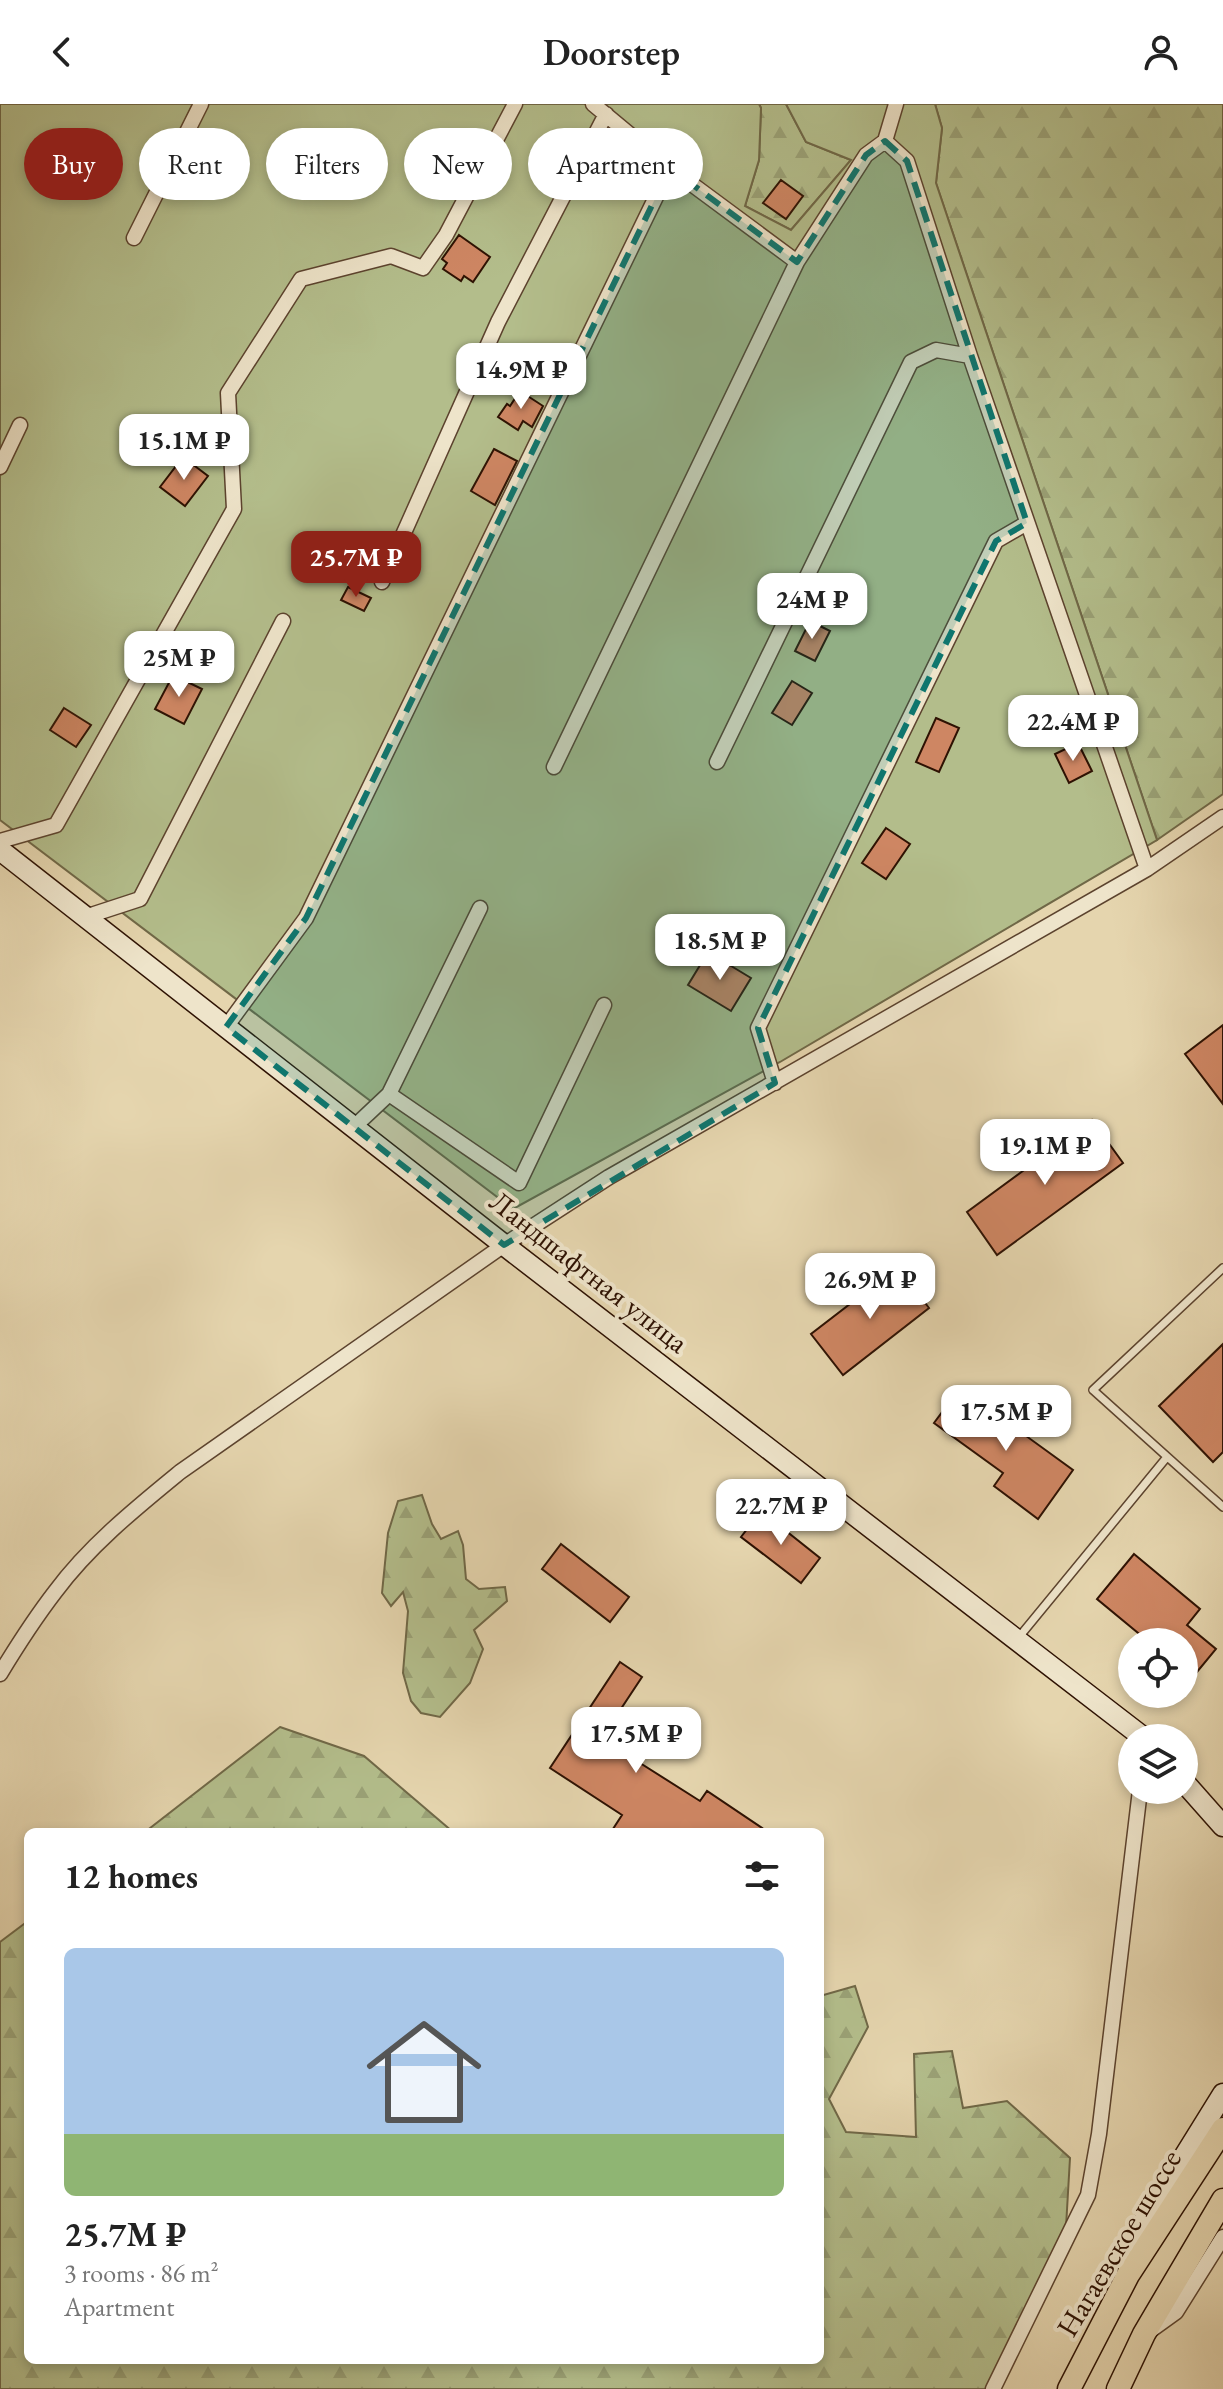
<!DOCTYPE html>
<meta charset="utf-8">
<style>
body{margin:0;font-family:"EB Garamond",serif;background:#f2f2f2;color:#222;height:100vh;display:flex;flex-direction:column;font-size:30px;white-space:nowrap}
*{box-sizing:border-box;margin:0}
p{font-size:26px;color:#767676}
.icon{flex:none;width:44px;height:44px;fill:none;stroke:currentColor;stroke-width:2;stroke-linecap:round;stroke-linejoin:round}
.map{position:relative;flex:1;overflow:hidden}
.drawer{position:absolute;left:24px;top:1724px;width:800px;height:536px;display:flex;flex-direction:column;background:#fff;border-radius:12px;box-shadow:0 4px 12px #0003}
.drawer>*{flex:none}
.banner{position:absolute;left:24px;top:24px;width:800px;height:72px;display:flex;gap:16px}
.buttons{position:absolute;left:1118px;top:1524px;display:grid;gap:16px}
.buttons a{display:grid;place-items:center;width:80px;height:80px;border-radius:50%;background:#fff;box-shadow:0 4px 12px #0003;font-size:40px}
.price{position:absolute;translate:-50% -68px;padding:0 18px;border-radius:16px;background:#fff;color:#222;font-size:26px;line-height:52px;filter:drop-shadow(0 2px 4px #0008)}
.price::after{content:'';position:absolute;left:50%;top:48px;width:24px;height:18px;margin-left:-12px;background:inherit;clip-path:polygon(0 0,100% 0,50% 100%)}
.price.current{background:#8f2418;color:#fff}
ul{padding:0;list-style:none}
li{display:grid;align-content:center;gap:16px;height:424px;padding:0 40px}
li+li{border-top:2px solid #e0e0e0}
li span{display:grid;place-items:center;height:248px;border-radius:12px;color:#555}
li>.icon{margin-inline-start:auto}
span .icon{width:144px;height:144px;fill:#fffc;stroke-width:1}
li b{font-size:34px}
h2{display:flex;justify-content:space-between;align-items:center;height:96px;padding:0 40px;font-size:34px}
.pill{padding:0 28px;border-radius:36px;background:#fff;box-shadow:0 4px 12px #0003;font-size:28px;line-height:72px}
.pill.current{background:#8f2418;color:#fff}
header{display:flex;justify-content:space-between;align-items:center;height:104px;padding:0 40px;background:#fff;font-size:36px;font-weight:600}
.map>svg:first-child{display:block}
.forest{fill:url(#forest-firs);stroke:#706847;stroke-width:2}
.garden{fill:#b3bd8b;stroke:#706847;stroke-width:2}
.building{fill:#ce8663;stroke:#2e1203;stroke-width:2}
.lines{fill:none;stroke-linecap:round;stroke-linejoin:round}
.lane-casing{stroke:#5c432e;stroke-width:10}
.street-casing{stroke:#5c432e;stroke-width:17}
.secondary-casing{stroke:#2e1203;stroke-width:23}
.primary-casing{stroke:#2e1203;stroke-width:25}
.lane{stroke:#eee4ca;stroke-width:7}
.street{stroke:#eee4ca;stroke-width:14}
.secondary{stroke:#eee4ca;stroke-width:20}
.primary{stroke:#e5d5ae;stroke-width:22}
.marked{fill:#0f766e;fill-opacity:0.2;stroke:#0f766e;stroke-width:6;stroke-dasharray:16 10;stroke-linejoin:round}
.labels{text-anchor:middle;stroke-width:8;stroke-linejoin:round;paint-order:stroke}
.street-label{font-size:30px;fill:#2e1203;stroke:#eee4ca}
</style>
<header><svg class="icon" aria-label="back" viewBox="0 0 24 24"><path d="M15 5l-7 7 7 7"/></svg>Doorstep<svg class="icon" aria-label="person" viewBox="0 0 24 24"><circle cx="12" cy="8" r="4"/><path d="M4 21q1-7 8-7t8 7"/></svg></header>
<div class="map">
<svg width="1223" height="2285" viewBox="0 0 1223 2285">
<defs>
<pattern id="forest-firs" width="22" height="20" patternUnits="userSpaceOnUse" patternTransform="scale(2)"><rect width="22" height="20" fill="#b3bd8b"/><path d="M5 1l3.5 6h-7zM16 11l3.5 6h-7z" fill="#9aa176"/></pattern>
</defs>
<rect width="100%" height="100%" fill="#e5d5ae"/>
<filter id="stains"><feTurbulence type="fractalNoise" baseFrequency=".0025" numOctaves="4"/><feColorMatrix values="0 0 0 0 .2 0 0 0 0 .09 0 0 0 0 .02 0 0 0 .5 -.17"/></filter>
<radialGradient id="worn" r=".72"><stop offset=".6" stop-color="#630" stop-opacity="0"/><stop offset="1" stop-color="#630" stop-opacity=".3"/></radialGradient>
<!-- forest -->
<path class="forest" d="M759,0H786L806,38L851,56L791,126L745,102L759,56L761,4Z
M935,0H1223V690L1157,736L936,79L942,24Z
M422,1391L432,1420L441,1435L458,1427L463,1441L466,1475L479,1485L505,1483L507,1497L474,1526L483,1545L470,1579L440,1613L421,1609L411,1597L403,1569L408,1507L403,1488L391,1502L382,1489L388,1429L398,1397Z
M280,1623L364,1652L453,1728H145Z
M28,1817V2256H820V1892L855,1882L868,1923L829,1995L846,2028L916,2033L914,1950L952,1947L963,2004L1007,1997L1070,2054L1066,2123L989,2285H0V1838Z"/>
<!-- garden -->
<path class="garden" d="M0,0H759L761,4L759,56L745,102L791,126L851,56L806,38L786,0H935L942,24L936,79L1157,736L780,958L513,1105L0,716Z"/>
<!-- building -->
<path class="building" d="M781,76L803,92L786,115L763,99Z
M459,131L490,153L473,178L464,172L461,177L443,165L447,159L442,155Z
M520,287L543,302L532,323L523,317L518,326L498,313L507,300L510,302Z
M494,345L517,357L495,401L471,387Z
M183,353L208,372L185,402L160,383Z
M348,483L371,494L364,507L341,496Z
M810,517L830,527L815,557L795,547Z
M173,571L202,585L184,620L155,605Z
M792,577L812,589L792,621L772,609Z
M64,604L91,621L76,643L50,626Z
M936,614L959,624L939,668L916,658Z
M1078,639L1092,667L1069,679L1055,650Z
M886,724L910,740L886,775L862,759Z
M708,848L751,874L731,907L688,881Z
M1223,921V1000L1185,950Z
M1092,1016L1123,1059L997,1151L967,1108Z
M898,1163L929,1204L843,1271L811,1230Z
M1223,1240V1348L1213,1358L1159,1302Z
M960,1284L1073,1366L1038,1415L994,1382L1003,1369L934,1319Z
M761,1407L820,1454L801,1479L741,1433Z
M561,1440L629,1493L610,1518L542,1465Z
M1134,1450L1200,1505L1187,1521L1216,1545L1192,1574L1184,1567V1538H1149L1097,1495Z
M620,1558L642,1573L605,1629L632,1647L629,1652L700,1697L707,1687L768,1728H611L622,1711L550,1664Z"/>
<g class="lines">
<!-- lane casing -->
<g class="lane-casing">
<path id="lane" d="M1223,1164L1093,1286L1223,1403
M1019,1533L1167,1353"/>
</g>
<!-- street casing -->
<g class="street-casing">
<path id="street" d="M593,0L670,64L797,158
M885,37L907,57L970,252L1147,765
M134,134L201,0
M0,363L20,321
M382,478L498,218L606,10
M717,658L911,258L936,246L970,252
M554,663L797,158L866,51L885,37L896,0
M0,737L56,721L234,405L228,289L301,175L391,152L423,164L446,131L515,0
M85,813L140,795L283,517
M226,923L306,814L670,64
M775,979L758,924L996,437L1027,419
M389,990L519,1079L604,901
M355,1022L389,990L480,804
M0,1570C17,1542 35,1514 55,1488C89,1442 136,1404 180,1368L504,1141L609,1073L1147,765L1223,713
M1151,2226L1176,2208L1223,2133
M993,2285L1088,2091L1099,2030L1140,1686"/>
</g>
<!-- secondary casing -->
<g class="secondary-casing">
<path id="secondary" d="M0,746L504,1141L1144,1634
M1184,1678L1223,1722
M1128,2171L1133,2135L1223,1990"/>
</g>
<!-- primary casing -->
<g class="primary-casing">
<path id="primary" d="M1069,2285L1128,2171L1223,2025
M1118,2285L1144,2230L1223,2096"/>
</g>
<!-- lane -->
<use href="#lane" class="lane"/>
<!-- street -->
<use href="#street" class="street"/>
<!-- secondary -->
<use href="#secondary" class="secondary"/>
<!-- primary -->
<use href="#primary" class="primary"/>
</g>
<!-- marked area -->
<path class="marked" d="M885,37L907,57L1027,419L996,437L758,924L775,979L504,1141L226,923L306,814L670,64L797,158L866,51Z"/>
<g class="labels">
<!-- street labels -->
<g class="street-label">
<text transform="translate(589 1168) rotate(38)" y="10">Ландшафтная улица</text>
<text transform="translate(1119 2139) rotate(-59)" y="10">Нагаевское шоссе</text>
</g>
</g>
<rect width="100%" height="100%" filter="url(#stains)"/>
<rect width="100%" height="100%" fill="url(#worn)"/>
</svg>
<div class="buttons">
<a><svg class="icon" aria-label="locate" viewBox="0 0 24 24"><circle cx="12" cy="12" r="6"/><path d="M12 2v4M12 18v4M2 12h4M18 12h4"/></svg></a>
<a><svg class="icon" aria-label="layers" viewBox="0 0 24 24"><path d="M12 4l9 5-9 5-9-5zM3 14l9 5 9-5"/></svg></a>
</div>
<b class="price" style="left:521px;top:307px">14.9M ₽</b>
<b class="price" style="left:184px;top:378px">15.1M ₽</b>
<b class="price current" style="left:356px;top:495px">25.7M ₽</b>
<b class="price" style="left:812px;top:537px">24M ₽</b>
<b class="price" style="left:179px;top:595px">25M ₽</b>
<b class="price" style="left:1073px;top:659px">22.4M ₽</b>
<b class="price" style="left:720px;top:878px">18.5M ₽</b>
<b class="price" style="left:1045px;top:1083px">19.1M ₽</b>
<b class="price" style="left:870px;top:1217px">26.9M ₽</b>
<b class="price" style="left:1006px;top:1349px">17.5M ₽</b>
<b class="price" style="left:781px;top:1443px">22.7M ₽</b>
<b class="price" style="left:636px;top:1671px">17.5M ₽</b>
<div class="banner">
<a class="pill current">Buy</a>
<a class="pill">Rent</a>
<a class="pill">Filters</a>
<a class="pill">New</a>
<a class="pill">Apartment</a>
</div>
<section class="drawer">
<h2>12 homes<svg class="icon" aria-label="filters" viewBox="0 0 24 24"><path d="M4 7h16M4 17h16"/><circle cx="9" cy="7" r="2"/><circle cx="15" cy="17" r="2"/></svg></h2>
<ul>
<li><span style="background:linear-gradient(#a9c7e8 75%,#8fb573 0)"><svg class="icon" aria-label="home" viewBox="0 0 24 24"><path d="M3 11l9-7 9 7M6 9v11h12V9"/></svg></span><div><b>25.7M ₽</b><p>3 rooms · 86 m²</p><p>Apartment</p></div></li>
</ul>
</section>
</div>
